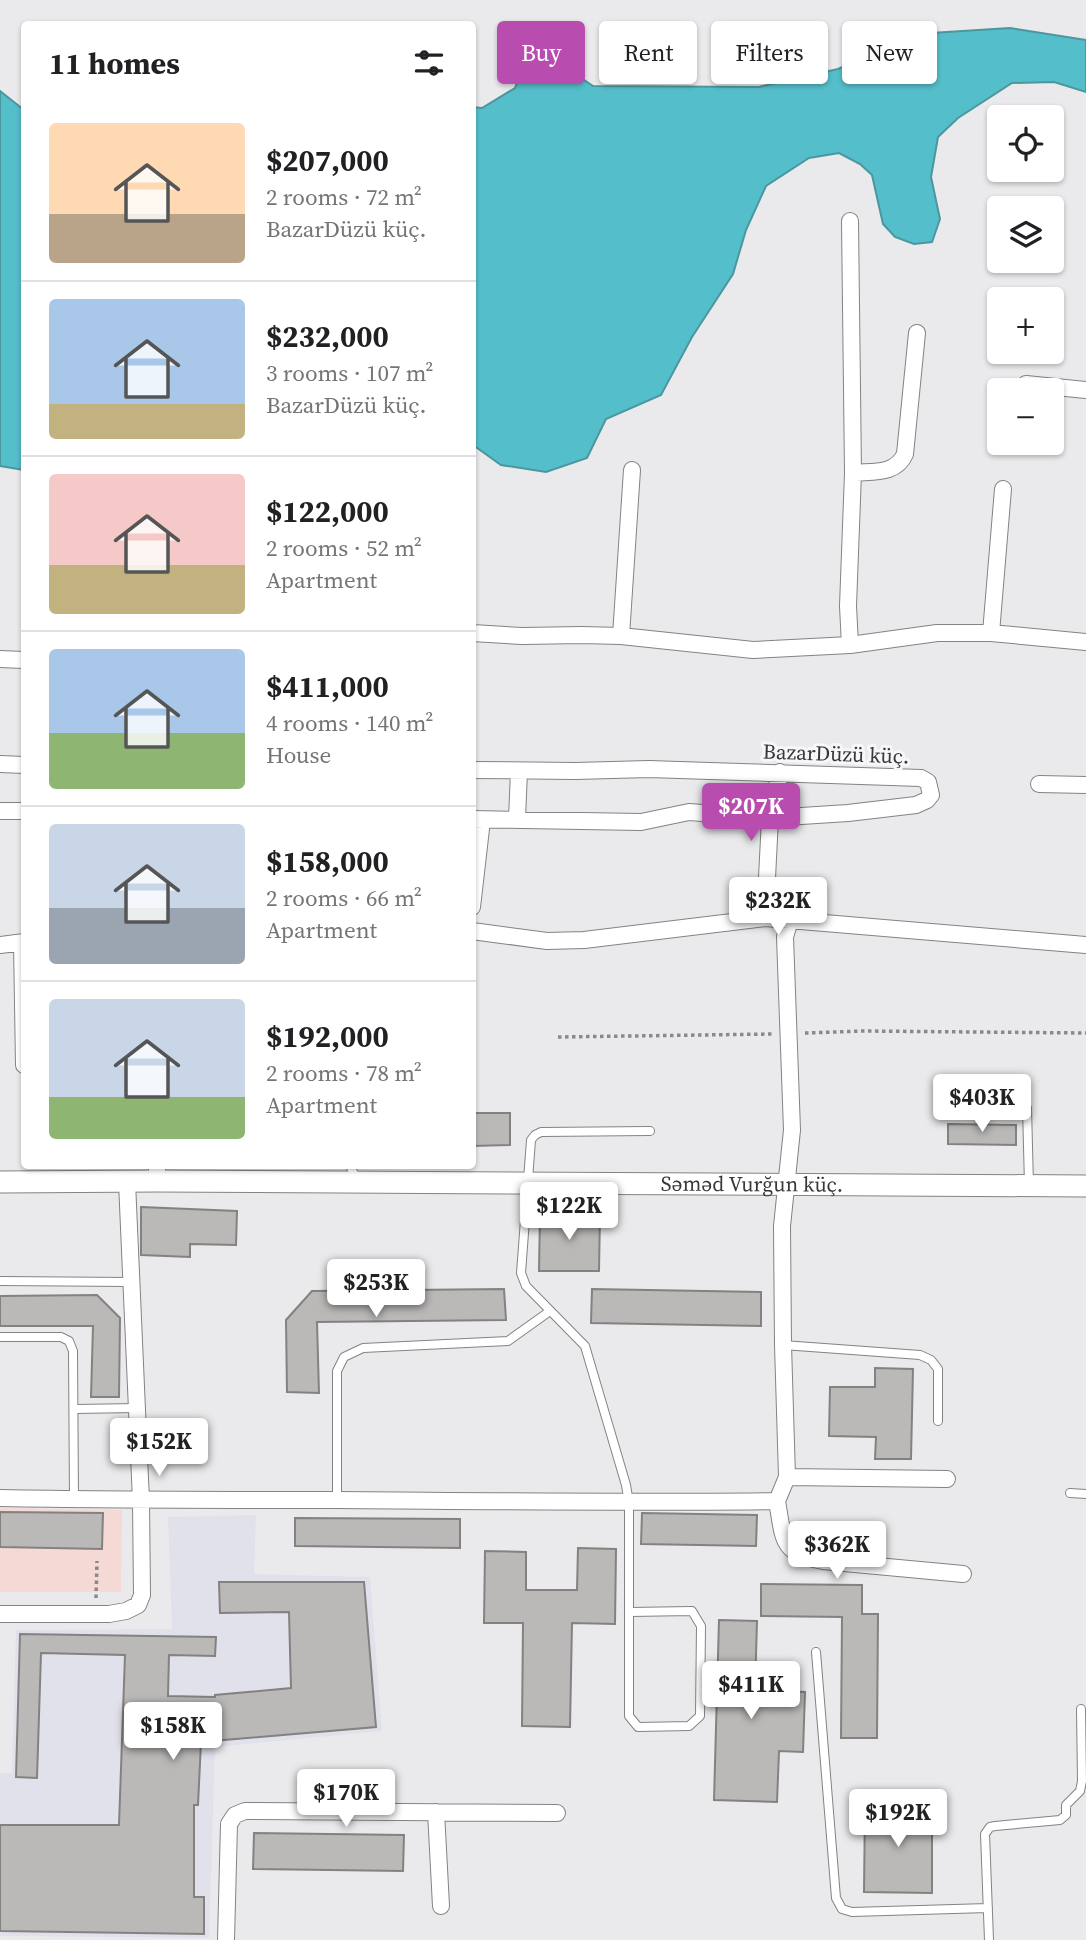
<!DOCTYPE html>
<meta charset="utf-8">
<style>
body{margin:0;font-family:"Source Serif 4",serif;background:#f6f6f6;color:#202124;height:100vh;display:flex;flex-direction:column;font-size:26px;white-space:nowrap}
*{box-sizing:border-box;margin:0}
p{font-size:23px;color:#757577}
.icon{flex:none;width:38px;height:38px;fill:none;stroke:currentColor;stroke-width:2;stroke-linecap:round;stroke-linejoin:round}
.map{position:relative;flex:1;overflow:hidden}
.panel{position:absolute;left:21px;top:21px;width:455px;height:1148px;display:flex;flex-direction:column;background:#fff;border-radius:7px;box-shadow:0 2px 5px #0004}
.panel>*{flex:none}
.banner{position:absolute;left:497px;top:21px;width:483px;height:63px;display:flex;gap:14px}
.fabs{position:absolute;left:987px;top:105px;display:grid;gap:14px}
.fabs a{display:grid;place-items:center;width:77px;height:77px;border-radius:7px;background:#fff;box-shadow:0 2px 5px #0004;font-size:35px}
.price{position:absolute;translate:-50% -60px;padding:0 16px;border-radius:7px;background:#fff;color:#222;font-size:23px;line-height:46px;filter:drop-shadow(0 2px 4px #0008)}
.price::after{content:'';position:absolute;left:50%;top:42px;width:21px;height:16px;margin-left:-10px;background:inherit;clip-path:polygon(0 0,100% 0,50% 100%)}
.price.current{background:#b84daf;color:#fff}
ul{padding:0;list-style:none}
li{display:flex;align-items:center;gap:21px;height:175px;padding:0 28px}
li+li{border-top:2px solid #e0e0e0}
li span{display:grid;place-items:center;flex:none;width:196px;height:140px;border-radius:7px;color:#555}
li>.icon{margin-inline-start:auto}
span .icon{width:84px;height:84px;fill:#fffc;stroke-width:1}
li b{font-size:30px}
h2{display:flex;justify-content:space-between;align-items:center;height:84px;padding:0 28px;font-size:30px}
.tag{padding:0 24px;border-radius:7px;background:#fff;box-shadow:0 2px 5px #0004;font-size:24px;line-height:63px}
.tag.current{background:#b84daf;color:#fff}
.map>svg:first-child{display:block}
.built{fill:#e1e1eb}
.education{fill:#f4d9d5}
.water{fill:#54beca;stroke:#4c969e;stroke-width:2}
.building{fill:#bbb9b8;stroke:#848181;stroke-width:2}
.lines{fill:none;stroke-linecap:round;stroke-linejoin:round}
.service-casing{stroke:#838385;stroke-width:10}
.minor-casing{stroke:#838385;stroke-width:18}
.secondary-casing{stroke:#838385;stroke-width:23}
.path{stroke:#89898a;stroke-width:3.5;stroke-dasharray:3.5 3.5;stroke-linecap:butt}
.service{stroke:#fff;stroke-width:8}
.minor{stroke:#fff;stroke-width:16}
.secondary{stroke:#fff;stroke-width:21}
.labels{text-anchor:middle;stroke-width:6;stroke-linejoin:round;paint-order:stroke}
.street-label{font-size:21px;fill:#383839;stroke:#f7f7f9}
</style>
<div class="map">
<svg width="1086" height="1940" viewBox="0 0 1086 1940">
<rect width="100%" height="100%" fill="#eaeaec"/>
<!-- built -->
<path class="built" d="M256,1515L254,1574L370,1577L382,1731L215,1747L209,1938L0,1936V1773H12L16,1630L172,1629L168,1517Z"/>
<!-- education -->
<path class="education" d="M0,1508L122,1510L121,1592H0Z"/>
<!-- water -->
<path class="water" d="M1010,28L1086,40V92L1054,82L1012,83L958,118L938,137L931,177L940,219L932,242L914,244L895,237L883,224L872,175L860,164L839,153L809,158L766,186L746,230L733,274L692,337L661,395L606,419L587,458L546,472L501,465L473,445V107L482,108L515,88L526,62L544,53L593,86L759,87L838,69L915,34Z
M0,91L24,110V470L0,466Z"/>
<!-- building -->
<path class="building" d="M472,1113H510V1145L472,1146Z
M948,1124L1016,1125V1145L948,1144Z
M141,1207L237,1211L236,1245L190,1244V1257L141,1255Z
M540,1213L600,1214L599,1271H539Z
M504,1289L506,1320L317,1322L319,1393L287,1392L286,1320L312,1291Z
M592,1289L761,1292V1326L591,1323Z
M97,1295L120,1318L119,1397H91L93,1326H0V1296Z
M875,1368L913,1369L911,1459H875L876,1437L829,1436L830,1387H875Z
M0,1512L103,1513L102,1549L0,1547Z
M642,1513L757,1515L756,1546L641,1544Z
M295,1518L460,1519V1548L295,1546Z
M578,1548L616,1549L615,1624L572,1623L570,1727L522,1726L523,1623H484L485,1551L526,1552V1590H577Z
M219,1582H364L376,1727L201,1742L198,1805H194V1897H204V1934L0,1931V1825H119L125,1655L41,1653L37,1778L16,1777L20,1634L216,1637L215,1656L169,1655L168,1696L215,1697V1695L291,1688L289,1612L220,1613Z
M761,1584L862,1585V1614H878L877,1738H841L842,1617L761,1616Z
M719,1620L757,1621L755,1690L805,1692L803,1752L779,1751L777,1802L714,1800Z
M865,1805H932V1893L864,1892Z
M254,1833L404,1835L403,1871L253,1869Z"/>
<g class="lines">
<!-- service casing -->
<g class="service-casing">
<path id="service" d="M1002,1095L1023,1102L1027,1108L1029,1185
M350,1166L357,1180
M0,1281L130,1282
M0,1337H61L69,1341L73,1351L74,1500
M783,1345L920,1355L931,1360L938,1369V1421
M75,1409L137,1408
M1070,1493L1086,1494
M337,1500V1371L344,1357L363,1348L508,1341L550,1311
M630,1612L692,1611L701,1626L700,1716L689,1726L638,1727L629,1716V1503L626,1485L585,1346L526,1286L521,1273L531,1140L535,1135L541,1132L650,1131
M816,1652L836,1898L842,1909L852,1912L988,1908
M989,1940L985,1834L990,1827L995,1826L1060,1820L1066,1815V1805L1080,1791L1082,1781L1081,1709"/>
</g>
<!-- minor casing -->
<g class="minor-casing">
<path id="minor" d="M1026,384L1086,390
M853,473C872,471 896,475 905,454L917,333
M472,633L522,636L582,635L621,636L753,650L850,645L937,633H991L1086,642
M991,633L1003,489
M621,636L632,470
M850,645L848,606L853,473L850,221
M0,659L24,660
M0,764L24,765
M472,770L575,771L649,769L921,778L928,782L931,795L927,800L916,805L848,813L770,818L689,812L641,822L472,819
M1039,784L1086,785
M0,811H24
M517,819L519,771
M472,907L482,820
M765,918L770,818L780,772
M472,931L547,941L584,940L765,918L1086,945
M22,942L24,1065
M0,945L24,942
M157,1181V1166
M787,1477L947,1479
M0,1498C113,1500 226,1500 338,1500C485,1501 631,1503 777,1501L787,1477L783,1345L782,1226L792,1130L785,937L790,920
M777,1501C784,1540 780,1553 823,1561L963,1574
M0,1614H109L126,1611L138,1605L142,1595L141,1501L127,1182
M436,1812L441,1906
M226,1940L229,1824L235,1815L245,1811L557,1813"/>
</g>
<!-- secondary casing -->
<g class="secondary-casing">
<g id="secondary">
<path id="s1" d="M0,1182L157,1181L1086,1186"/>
</g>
</g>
<!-- path -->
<path class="path" d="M805,1033L864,1031L1086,1033
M558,1037L773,1034
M96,1598L97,1561"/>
<!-- service -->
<use href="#service" class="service"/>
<!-- minor -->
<use href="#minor" class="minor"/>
<!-- secondary -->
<use href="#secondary" class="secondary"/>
</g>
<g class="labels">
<!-- street labels -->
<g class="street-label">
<text transform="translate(836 754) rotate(2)" y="7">BazarDüzü küç.</text>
<text dy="7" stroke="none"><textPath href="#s1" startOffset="752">Səməd Vurğun küç.</textPath></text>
</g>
</g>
</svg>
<div class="fabs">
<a><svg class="icon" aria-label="locate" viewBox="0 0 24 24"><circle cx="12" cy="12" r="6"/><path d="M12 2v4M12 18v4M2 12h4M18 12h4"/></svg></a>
<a><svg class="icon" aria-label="layers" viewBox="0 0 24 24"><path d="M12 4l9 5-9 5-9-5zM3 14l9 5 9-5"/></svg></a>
<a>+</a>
<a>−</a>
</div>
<b class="price current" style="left:751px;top:843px">$207K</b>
<b class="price" style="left:778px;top:937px">$232K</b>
<b class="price" style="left:982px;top:1134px">$403K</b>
<b class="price" style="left:569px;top:1242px">$122K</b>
<b class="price" style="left:376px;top:1319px">$253K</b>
<b class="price" style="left:159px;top:1478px">$152K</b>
<b class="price" style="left:837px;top:1581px">$362K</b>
<b class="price" style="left:751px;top:1721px">$411K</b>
<b class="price" style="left:173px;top:1762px">$158K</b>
<b class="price" style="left:346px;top:1829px">$170K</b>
<b class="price" style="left:898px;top:1849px">$192K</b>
<div class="banner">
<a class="tag current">Buy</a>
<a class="tag">Rent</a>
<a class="tag">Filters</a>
<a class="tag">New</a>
</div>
<section class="panel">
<h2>11 homes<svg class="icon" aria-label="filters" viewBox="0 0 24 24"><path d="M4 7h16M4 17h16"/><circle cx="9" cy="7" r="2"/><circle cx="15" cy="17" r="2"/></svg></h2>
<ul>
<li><span style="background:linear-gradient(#ffd9b3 65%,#b9a48a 0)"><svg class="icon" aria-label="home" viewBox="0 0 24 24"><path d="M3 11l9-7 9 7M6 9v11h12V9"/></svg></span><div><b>$207,000</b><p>2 rooms · 72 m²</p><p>BazarDüzü küç.</p></div></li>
<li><span style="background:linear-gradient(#a9c7e8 75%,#c2b280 0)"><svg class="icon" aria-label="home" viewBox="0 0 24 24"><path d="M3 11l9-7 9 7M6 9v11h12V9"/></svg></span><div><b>$232,000</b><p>3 rooms · 107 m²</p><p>BazarDüzü küç.</p></div></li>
<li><span style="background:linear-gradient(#f6c9c9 65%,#c2b280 0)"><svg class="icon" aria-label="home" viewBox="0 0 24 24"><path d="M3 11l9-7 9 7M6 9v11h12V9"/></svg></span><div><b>$122,000</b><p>2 rooms · 52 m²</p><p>Apartment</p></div></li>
<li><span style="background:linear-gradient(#a9c7e8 60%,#8fb573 0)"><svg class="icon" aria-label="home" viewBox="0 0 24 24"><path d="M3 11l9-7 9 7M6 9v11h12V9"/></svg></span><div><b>$411,000</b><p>4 rooms · 140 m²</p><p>House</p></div></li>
<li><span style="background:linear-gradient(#c9d6e8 60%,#9aa5b1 0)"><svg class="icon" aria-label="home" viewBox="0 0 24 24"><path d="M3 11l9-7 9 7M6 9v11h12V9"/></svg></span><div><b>$158,000</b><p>2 rooms · 66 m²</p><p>Apartment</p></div></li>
<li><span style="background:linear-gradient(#c9d6e8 70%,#8fb573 0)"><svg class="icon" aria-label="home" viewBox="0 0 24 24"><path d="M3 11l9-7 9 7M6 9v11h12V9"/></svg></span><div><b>$192,000</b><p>2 rooms · 78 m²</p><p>Apartment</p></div></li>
</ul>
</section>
</div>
